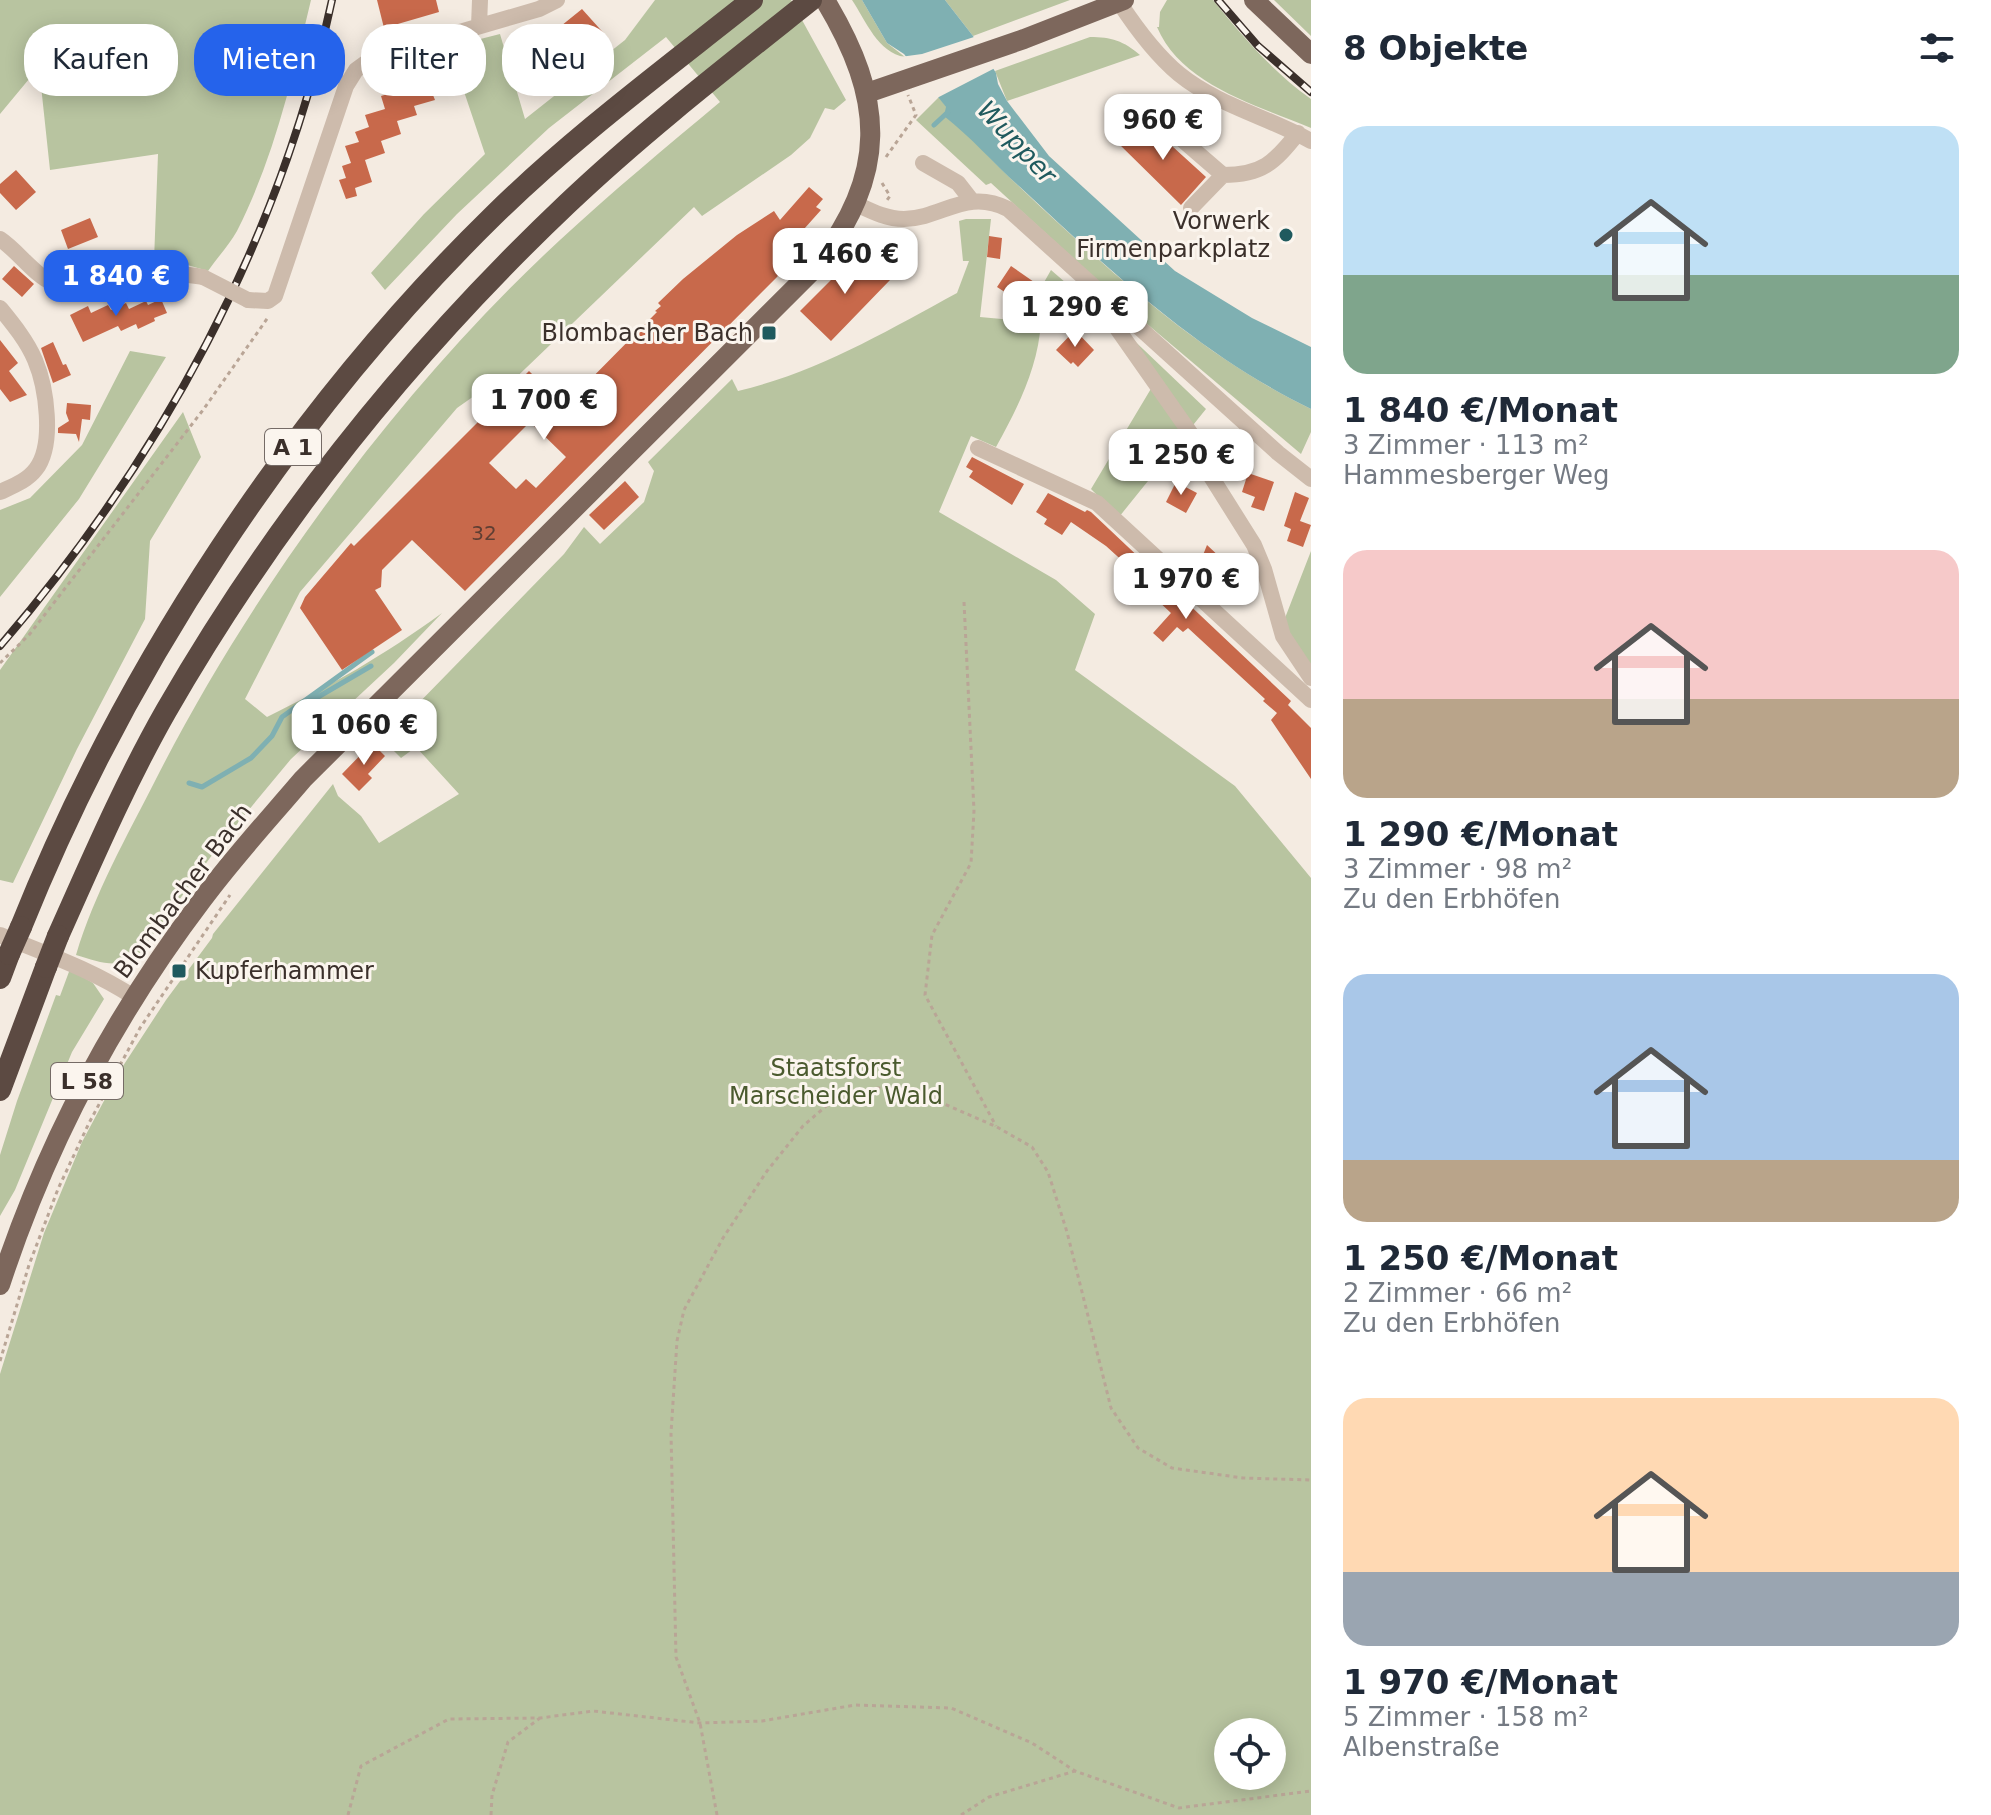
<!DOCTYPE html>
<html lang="de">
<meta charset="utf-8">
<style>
body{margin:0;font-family:"DejaVu Sans",sans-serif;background:#f2f2f3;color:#1f2937;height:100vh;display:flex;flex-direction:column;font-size:30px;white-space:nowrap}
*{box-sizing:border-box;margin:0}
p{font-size:26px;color:#747a83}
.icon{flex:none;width:44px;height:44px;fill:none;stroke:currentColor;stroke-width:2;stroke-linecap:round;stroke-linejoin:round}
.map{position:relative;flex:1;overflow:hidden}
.details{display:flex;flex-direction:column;background:#fff;width:680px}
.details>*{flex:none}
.guide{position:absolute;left:24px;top:24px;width:760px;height:72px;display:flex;gap:16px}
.buttons{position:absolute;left:1214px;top:1718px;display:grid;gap:16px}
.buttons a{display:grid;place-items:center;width:72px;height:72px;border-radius:50%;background:#fff;box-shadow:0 4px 20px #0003;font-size:40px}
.price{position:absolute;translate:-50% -68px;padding:0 18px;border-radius:16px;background:#fff;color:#222;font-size:26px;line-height:52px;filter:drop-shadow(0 2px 4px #0008)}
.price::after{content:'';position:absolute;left:50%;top:48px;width:24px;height:18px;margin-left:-12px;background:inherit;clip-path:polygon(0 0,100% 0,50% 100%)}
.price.selected{background:#2563eb;color:#fff}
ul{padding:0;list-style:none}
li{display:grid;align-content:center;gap:16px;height:424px;padding:0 32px}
li span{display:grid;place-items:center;height:248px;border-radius:24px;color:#555}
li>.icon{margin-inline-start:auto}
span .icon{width:144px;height:144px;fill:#fffc;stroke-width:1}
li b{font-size:34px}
h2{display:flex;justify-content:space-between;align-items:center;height:96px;padding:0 32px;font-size:34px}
.tag{padding:0 28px;border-radius:32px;background:#fff;box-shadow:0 4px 20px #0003;font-size:28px;line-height:72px}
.tag.selected{background:#2563eb;color:#fff}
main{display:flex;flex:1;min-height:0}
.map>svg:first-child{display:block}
.green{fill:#b8c4a0;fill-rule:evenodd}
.water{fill:#7fb0b2}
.pier{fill:#f4ebe1}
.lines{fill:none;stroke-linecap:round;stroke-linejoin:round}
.stream{stroke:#7fb0b2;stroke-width:5}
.building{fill:#c8694b;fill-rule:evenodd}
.path{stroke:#b9a596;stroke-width:3;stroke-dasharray:4 4;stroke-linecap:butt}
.minor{stroke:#cdbbac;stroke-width:16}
.major{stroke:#7d675c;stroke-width:20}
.highway{stroke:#5c4a42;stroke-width:22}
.rail-casing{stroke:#3b302b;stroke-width:8}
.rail{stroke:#fbf5ee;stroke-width:5;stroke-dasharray:15;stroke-linecap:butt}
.minor-bridge{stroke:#cdbbac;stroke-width:16}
.highway-bridge{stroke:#5c4a42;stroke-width:22}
.poi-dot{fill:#1f5a5e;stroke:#fbf5ee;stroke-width:3}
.labels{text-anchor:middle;stroke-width:6;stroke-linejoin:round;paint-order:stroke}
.number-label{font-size:20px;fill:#5e3e33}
.shield{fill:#fbf5ee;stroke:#756b66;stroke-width:2}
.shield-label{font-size:22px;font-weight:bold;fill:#3b302b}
.poi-label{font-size:24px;fill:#3b302b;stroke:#fbf5ee;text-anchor:end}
.street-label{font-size:24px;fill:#3b302b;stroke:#fbf5ee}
.park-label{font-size:24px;fill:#4a5a2e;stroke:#fbf5ee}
.water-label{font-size:26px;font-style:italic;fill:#1f5a5e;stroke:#fbf5ee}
</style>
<main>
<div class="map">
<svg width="1311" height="1815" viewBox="0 0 1311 1815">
<rect width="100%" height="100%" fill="#f4ebe1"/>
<!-- green -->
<path class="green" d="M0,0H311C292,79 274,158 237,231C229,245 217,258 208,271L177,262L154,261L158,154L50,170L39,67L0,114Z
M655,0H791L846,100L834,110L825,108L810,138L791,155L702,216L694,207L503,390L494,382L457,408L300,592L245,699L267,717C332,685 383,656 442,613L394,663L291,759L218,847L140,953C120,971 100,962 76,955C94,894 127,836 156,779C254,586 401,387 560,240C612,192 666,147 720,102L666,37L549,128L457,214L385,290L371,273L424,214L485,154L449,47L500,34L525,119L625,40Z
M852,0H862L887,43L905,57C878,53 866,21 852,0Z
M945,0H1070L973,36Z
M1167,0H1213C1243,37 1272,71 1311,99V128C1259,106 1181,85 1157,27H1159L1160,12Z
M1274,0H1311V36Z
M1090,37C1111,37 1124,41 1140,55L1007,101L995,71Z
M939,97C972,144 1015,183 1056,221C1134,293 1216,363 1311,409V432L1301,454L1121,302L991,183L986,185L916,120Z
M966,219H991L980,317L1022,321L1051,270L1081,296L1041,322C1038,368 1018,407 996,447L971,436L939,512L1056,580L1095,614L1075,670L1235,786L1311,878V1815H0V1374L44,1233L82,1142L121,1069L166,1000L212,938L213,934L333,784L338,796L361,816L379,843L459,794L416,747L401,758L379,736L408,714L564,554L584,527L600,544L644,502L654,471L648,462L732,379L738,391C818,372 885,332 957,293L969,261H963L959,221ZM1228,1732H1272V1776H1228Z
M1122,329L1206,409L1119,517L1091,489L1158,377Z
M130,351L166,357L79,499L0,597V510L30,498L82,445Z
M183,412L201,457L150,541L145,619L77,749L13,883L0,880V670Z
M1311,551V666L1288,634L1285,618Z
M70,969L93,983L104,999L72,1052L15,1190L0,1216V1155L17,1101L56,995L60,996Z"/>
<!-- water -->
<path class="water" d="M862,0H945L973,36L996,73L998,84L1007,101L1049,156L1175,271L1252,318L1311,347V409C1200,355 1109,270 1020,187C994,164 972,138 944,116L946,107L904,54L887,43Z"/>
<!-- pier -->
<path class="pier" d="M977,36L997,67L935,99L900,57L922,54Z"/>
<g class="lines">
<!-- stream -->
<path class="stream" d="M934,125L948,112
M301,707L371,666
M189,783L202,787L251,758L272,736L282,717L372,652"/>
</g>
<!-- building -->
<path class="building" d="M377,0H436L439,12L384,28Z
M582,9L608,38L552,86L545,79L540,83L520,59Z
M453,58L460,80L431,90L435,100L414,106L417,115L397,121L401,134L381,141L385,153L365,160L372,182L355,188L357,196L346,199L339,180L346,178L342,166L351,163L345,146L359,142L355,132L369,127L365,115L385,109L381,96L401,90L397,77Z
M1145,118L1150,126L1206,177L1181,205L1119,144Z
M16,170L36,192L16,210L0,193V184Z
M809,187L823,199L816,207L821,210L796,238L804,245L777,277L465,591L412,540L382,570L381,587L375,590L402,630L342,670L300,608L305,597L351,543L354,546L529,371L564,406L657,312L655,311L661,306L658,303L683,279L737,235L774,211L780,220ZM530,422L566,457L536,488L526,479L516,489L489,463Z
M90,218L98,237L68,249L61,230Z
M989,236L1002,238L1000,259L987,257Z
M860,251L890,280L831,341L800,311Z
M14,266L34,284L22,297L2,279Z
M1011,266L1034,282L1020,302L997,287Z
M161,299L167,313L154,318L155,321L138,329L136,324L121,331L118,326L83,342L70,315L88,306L91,313L108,305L111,310L126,303L129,309L146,301L148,305Z
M1075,330L1094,350L1078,367L1073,362L1071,364L1056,350Z
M0,340L18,363L9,371L27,395L10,402L0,389Z
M53,342L63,365L66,364L71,375L53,383L41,348Z
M67,403L91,405L90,420L82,419L79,442L76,434L58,433V428L69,421L66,413Z
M972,457L1024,484L1012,505L969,477L973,471L966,467Z
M1248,473L1274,482L1264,511L1251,507L1255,497L1242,492Z
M625,481L639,497L604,530L589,515Z
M1176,482L1197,493L1186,513L1166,502Z
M1295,492L1309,498L1300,521L1311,525L1303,547L1287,541L1291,529L1284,526Z
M1048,493L1085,512L1087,510L1091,512L1291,701L1288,705L1311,728V779L1271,720L1277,713L1263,701L1265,699L1188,628L1183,632L1177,627L1163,642L1153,633L1171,613L1141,585L1137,589L1120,573L1127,565L1106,546L1071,522L1062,535L1044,524L1047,519L1036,512Z
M1207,545L1254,589L1239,605L1220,586L1197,570Z
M372,743L385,756L368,774L372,778L359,791L342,774Z"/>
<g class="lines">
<!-- path -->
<path class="path" d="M886,157L916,115L908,95
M882,183L890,196L887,200
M857,245L871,236L874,229
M964,602L974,811L971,863L932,935L925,995L996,1126
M0,663L29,635L203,410L269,316
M0,1361L29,1265L58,1189L89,1123L140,1028L230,895
M348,1815L361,1766L449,1719L540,1718L593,1711L700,1723L762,1721L855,1705L951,1708L1032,1743L1075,1771L1179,1808L1311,1791
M491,1815L492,1795L508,1742L540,1718
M717,1815L700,1723L676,1657L671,1433L677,1341L684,1310L723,1238L767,1171L803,1126L832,1101L878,1088L919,1093L997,1127L1032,1147L1048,1172L1067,1232L1111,1408L1138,1448L1172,1468L1243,1478L1311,1480
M961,1815L989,1797L1075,1771"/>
<!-- minor -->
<path class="minor" d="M1119,2C1136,28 1155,54 1179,74C1217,105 1268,117 1311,141
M479,26L480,0
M1157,118L1223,175L1191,208
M923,163L958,183L972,201
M1223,175C1262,175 1274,163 1298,133
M856,204C871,211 886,219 904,219C943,218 966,188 1008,209L1278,453L1311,479
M0,239C17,250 36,277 53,283C70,288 92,282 110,279C141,275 172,271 203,277
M1102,296L1109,317L1198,444L1205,467L1254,545L1264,569L1283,636L1311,678
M248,300L268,301L275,296L346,86L356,70L374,57L539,9L557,0
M0,308C13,324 27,341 35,360C46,386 55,444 36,469C27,481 13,486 0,492
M978,448L1097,503L1311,700
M0,935C46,954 93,970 135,998"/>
<!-- major -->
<path class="major" d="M1254,0L1311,54
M867,93L1024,39L1124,0
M0,1285C45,1147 114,1016 202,900C233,858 269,819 303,779L815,268C889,173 885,100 825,0"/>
<!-- highway -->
<path class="highway" d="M21,927C125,668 292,413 492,217C572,138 664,70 752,0
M58,936C92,860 125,783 166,711C274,523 410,353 567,204C644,131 728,66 811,0
M0,978L9,954
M0,1090L46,967"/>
<!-- rail casing -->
<g class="rail-casing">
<path id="rail" d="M1218,0L1258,46L1311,92
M0,646C160,460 280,241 332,0"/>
</g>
<!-- rail -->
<use href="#rail" class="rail"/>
<!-- minor-bridge -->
<path class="minor-bridge" d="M203,277L248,300"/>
<!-- highway-bridge -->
<path class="highway-bridge" d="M9,954L21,927
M46,967L58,936"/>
</g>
<!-- markers -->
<g class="poi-dot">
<circle cx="1286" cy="235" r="8"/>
<rect x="761" y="325" width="16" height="16" rx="4"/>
<rect x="171" y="963" width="16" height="16" rx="4"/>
</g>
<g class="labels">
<!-- number labels -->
<g class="number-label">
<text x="484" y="540">32</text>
</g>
<!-- shield labels -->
<g class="shield">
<rect x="265" y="429" width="56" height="36" rx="6"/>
<rect x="51" y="1063" width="72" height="36" rx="6"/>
</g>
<g class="shield-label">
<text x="293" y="455">A 1</text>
<text x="87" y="1089">L 58</text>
</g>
<!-- poi labels -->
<g class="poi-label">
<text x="1270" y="229">Vorwerk<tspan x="1270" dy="28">Firmenparkplatz</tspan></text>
<text x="753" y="341">Blombacher Bach</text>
<text x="195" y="979" text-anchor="start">Kupferhammer</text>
</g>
<!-- street labels -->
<g class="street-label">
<text transform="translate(183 891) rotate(-53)" y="8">Blombacher Bach</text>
</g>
<!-- park labels -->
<g class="park-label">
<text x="836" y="1076">Staatsforst<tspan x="836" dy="28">Marscheider Wald</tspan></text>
</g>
<!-- water labels -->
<g class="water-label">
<text transform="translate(1017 142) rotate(47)" y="9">Wupper</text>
</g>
</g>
</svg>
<div class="buttons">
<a><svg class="icon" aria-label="locate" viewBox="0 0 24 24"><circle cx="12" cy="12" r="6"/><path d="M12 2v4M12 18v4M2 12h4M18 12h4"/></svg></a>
</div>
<b class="price" style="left:1163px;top:162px">960 €</b>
<b class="price" style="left:845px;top:296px">1 460 €</b>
<b class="price selected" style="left:116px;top:318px">1 840 €</b>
<b class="price" style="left:1075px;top:349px">1 290 €</b>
<b class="price" style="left:544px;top:442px">1 700 €</b>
<b class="price" style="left:1181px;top:497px">1 250 €</b>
<b class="price" style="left:1186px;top:621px">1 970 €</b>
<b class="price" style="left:364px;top:767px">1 060 €</b>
<div class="guide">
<a class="tag">Kaufen</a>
<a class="tag selected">Mieten</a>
<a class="tag">Filter</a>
<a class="tag">Neu</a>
</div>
</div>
<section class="details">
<h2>8 Objekte<svg class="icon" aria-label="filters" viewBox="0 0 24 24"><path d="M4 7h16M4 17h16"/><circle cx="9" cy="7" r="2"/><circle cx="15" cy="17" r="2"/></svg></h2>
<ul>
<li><span style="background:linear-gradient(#bfe0f5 60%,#7fa58c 0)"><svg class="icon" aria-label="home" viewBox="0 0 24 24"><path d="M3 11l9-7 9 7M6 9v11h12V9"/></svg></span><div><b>1 840 €/Monat</b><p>3 Zimmer · 113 m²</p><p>Hammesberger Weg</p></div></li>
<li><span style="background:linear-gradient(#f6c9c9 60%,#b9a48a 0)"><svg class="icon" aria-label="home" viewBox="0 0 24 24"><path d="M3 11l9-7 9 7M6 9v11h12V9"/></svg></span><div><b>1 290 €/Monat</b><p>3 Zimmer · 98 m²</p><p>Zu den Erbhöfen</p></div></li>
<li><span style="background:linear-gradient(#a9c7e8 75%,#b9a48a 0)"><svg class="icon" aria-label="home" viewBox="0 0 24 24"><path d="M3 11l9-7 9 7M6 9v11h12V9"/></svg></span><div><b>1 250 €/Monat</b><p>2 Zimmer · 66 m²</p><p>Zu den Erbhöfen</p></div></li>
<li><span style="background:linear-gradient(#ffd9b3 70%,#9aa5b1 0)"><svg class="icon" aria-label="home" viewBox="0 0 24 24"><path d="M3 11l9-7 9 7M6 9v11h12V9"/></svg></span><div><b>1 970 €/Monat</b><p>5 Zimmer · 158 m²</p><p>Albenstraße</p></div></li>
</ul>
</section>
</main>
